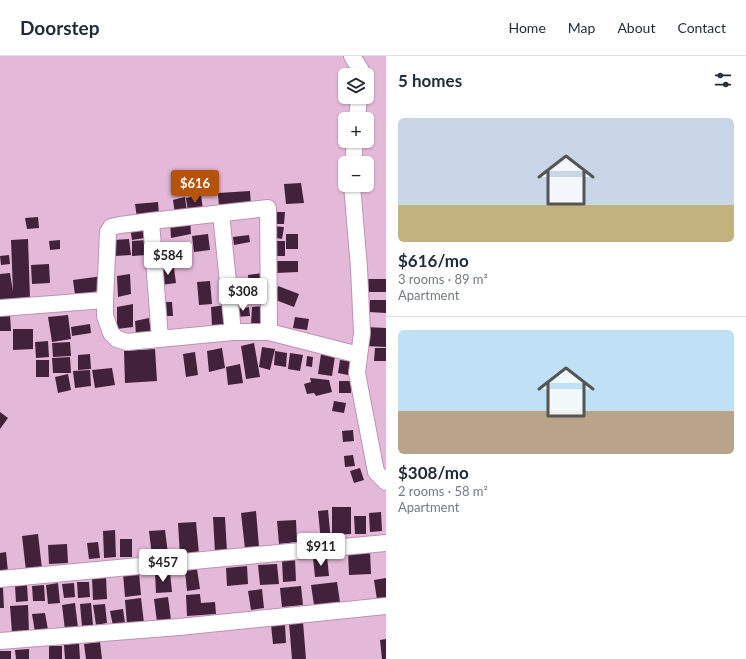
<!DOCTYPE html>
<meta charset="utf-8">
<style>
body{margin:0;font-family:Lato,sans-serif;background:#f6f6f7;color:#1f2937;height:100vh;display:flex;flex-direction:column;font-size:15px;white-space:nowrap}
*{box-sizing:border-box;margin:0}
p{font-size:13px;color:#747a83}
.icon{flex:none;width:22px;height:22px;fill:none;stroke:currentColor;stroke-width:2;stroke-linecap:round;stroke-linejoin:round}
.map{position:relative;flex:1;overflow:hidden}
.side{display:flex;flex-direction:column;background:#fff;width:360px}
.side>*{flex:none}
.controls{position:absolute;left:338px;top:12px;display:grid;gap:8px}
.controls a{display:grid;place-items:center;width:36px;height:36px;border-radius:6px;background:#fff;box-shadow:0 1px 3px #0004;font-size:20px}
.price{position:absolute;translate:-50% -34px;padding:0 9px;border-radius:4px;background:#fff;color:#222;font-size:13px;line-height:26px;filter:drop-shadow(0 1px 2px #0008)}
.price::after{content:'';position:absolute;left:50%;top:24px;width:12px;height:9px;margin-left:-6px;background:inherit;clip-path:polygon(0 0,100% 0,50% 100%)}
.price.on{background:#b45309;color:#fff}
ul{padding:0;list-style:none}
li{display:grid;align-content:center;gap:8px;height:212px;padding:0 12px}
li+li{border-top:1px solid #e0e1e3}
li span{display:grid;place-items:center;height:124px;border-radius:6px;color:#555}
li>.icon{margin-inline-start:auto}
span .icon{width:72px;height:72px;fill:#fffc;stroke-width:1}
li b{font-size:17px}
h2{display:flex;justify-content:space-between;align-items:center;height:48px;padding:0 12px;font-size:17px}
header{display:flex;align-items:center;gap:24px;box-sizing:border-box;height:56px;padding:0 20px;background:#fff;border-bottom:1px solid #e0e1e3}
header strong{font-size:19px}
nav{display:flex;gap:22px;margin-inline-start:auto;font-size:14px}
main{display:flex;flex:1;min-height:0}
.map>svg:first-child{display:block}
.building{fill:#42213b}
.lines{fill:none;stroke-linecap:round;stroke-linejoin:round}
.minor-casing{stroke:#bc93b2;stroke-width:18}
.minor{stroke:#fff;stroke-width:16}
</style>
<header>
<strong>Doorstep</strong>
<nav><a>Home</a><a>Map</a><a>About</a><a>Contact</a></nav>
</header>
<main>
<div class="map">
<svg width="386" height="603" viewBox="0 0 386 603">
<rect width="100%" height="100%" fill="#e4b8d8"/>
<!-- building -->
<path class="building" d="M301,127L304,147L286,148L284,128Z
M250,135L251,150L219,152L218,137Z
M201,139L203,154L188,156L186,142Z
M185,141L187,156L175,158L173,144Z
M158,146L159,159L137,162L135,148Z
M270,156H285L284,168H269Z
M38,161L39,172L27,173L25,162Z
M190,161L191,178L171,182L170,165Z
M144,169L145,182L132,184L130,171Z
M273,170L284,171L282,183L271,181Z
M208,178L210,194L194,196L192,180Z
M286,178H298V193H286Z
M249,179L250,186L234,189L233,181Z
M28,183L30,242L13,243V246L0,247V218L10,217L13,236L11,184Z
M129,183L131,199L115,200L114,184Z
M60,184V193L50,194L49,185Z
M146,184V199L132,200V185Z
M272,185H285V200H273Z
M9,199L10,208L1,209L0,200Z
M275,205H298V216L276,217Z
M49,208L50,227L32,228L31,209Z
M174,212L176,227L161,229L159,214Z
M262,217L264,232L249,234L248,219Z
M130,218L131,238L118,241L117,220Z
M103,220L105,234L75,239L73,224Z
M367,223H386V236H367Z
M210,225L212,248L199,249L197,226Z
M278,230L299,238L294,251L273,243Z
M264,235L266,248H252L251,236Z
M370,244H386V257L369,256Z
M160,246H172L173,260H160Z
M133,248V271L117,273V251Z
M226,249L228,268L212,270L211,251Z
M266,250L265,268H251L252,251Z
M249,251L250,260L237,261L236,253Z
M10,258L11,275H0V259Z
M68,259L71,283L52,286L48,261Z
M295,261L309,263L307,274L293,272Z
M149,262L151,277L136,279L135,265Z
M90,268L91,277L72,280L71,271Z
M366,271L386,272V291L364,290Z
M13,273H33V293L13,294Z
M48,285L49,301L36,302L35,286Z
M70,286L71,300L53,301L52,287Z
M254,287L260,321L246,323L241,290Z
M262,291L275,293L270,314L259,311Z
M222,292L225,312L209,316L207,295Z
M375,292H386V305H374Z
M155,293L157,325L125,327L124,295Z
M275,295L287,297L286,311L274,309Z
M195,296L198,319L186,321L183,298Z
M290,297L303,299L300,315L288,313Z
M90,298L91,313L78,314V299Z
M321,298L335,300L332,320L318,318Z
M307,300L313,301L312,311L306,310Z
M70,301L71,317H53L52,302Z
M36,304H49V321H36Z
M340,304L350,305L348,319L338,317Z
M240,308L243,327L228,329L226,311Z
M112,312L115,329L95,332L92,314Z
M90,314L91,330L75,332L73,315Z
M68,318L71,334L58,337L55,321Z
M310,322L329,324L332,336L316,340L314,337L307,338L304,328L311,326Z
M339,325H351V337H339Z
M334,345L346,347L344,357L332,355Z
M0,356L8,362L0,373Z
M353,374L354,385L343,386L342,375Z
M353,399L355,410L345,411L344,400Z
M360,412L364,424L354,427L350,415Z
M332,451H351V478L332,479Z
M328,454L331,485L321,486L318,455Z
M256,455L259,491L245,493L241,457Z
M381,456L382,475L370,476L369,457Z
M354,460H366V478H355Z
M213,461H225L227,496L215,497Z
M296,464L297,486L279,488L277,465Z
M196,466L199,498L180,500L178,467Z
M115,474L116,501L104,502L103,475Z
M165,474L168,498L152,500L149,475Z
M38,478L42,513L26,515L22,480Z
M120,483H132V501H120Z
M98,486L100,502L89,503L87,487Z
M67,488L68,507L49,508L48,489Z
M370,495L371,518L349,519L348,496Z
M6,496L8,516H0V497Z
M327,500L329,520L315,521L313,502Z
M295,503L296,525L283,526L282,504Z
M277,508L279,528L260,529L258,509Z
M247,510L248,528L227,530L226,512Z
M197,513L200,533L187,535L185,515Z
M170,516L172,536L156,537L155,517Z
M139,517L141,539L125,541L123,518Z
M106,521L107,543L93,544L92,522Z
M386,522V543L377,544L374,524Z
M77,526H89L90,541L78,542Z
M337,526L340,546L314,549L311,529Z
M58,527L60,547L48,548L46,529Z
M74,527L75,541L64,542L62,528Z
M27,529L28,545L16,546L15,530Z
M44,529L45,545H33L32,530Z
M301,530L303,549L282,551L280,532Z
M0,532H3L4,552H0Z
M262,533L264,552L251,554L248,535Z
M200,538L201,547L215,546L216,558L187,560L186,539Z
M168,541L171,564L157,566L154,543Z
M141,542L144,567L127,568L125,544Z
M75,547L78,572L65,574L62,549Z
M91,547L93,569L82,571L80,548Z
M105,548L107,567L96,569L93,549Z
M28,549L29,576L12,577L10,550Z
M123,553L125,567L113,570L110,555Z
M45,557L48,574L35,576L32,558Z
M303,566L306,603H292L289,567Z
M285,568L286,587L273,588L271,569Z
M386,583V603H382L380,584Z
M100,586L102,603H86L84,588Z
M79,587L80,603H65L64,589Z
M49,590H62V603H49Z
M29,593V603H16L15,594Z
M0,595H11V603H0Z"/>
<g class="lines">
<!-- minor casing -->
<g class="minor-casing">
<path id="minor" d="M352,0L362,16L361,19
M357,63L359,41
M353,107L355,85
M352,129L359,212L362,277L357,317L376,416L386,426
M221,157L233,276
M151,165L160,283
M105,244L108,176L111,171L120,169L151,165L268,152L269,276
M0,252L105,244V260L111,277L117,283L127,286L233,276H269L359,299
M0,523L386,487
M0,585L179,571L386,550"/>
</g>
<!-- minor -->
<use href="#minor" class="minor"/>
</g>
</svg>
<div class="controls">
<a><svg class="icon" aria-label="layers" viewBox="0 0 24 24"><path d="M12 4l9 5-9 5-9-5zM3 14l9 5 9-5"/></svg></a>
<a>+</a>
<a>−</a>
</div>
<b class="price on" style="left:195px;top:148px">$616</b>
<b class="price" style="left:168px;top:220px">$584</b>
<b class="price" style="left:243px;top:256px">$308</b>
<b class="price" style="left:321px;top:511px">$911</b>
<b class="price" style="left:163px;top:527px">$457</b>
</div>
<section class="side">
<h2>5 homes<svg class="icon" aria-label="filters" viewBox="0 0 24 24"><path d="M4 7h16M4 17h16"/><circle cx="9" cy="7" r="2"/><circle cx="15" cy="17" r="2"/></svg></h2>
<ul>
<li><span style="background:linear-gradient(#c9d6e8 70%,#c2b280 0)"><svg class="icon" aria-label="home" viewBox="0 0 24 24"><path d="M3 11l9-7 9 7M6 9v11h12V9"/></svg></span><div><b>$616/mo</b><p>3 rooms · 89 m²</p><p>Apartment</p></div></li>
<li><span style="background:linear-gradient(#bfe0f5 65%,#b9a48a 0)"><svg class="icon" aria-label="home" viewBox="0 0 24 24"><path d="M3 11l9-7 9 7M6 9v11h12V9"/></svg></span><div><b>$308/mo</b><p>2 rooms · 58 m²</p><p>Apartment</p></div></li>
</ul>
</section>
</main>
